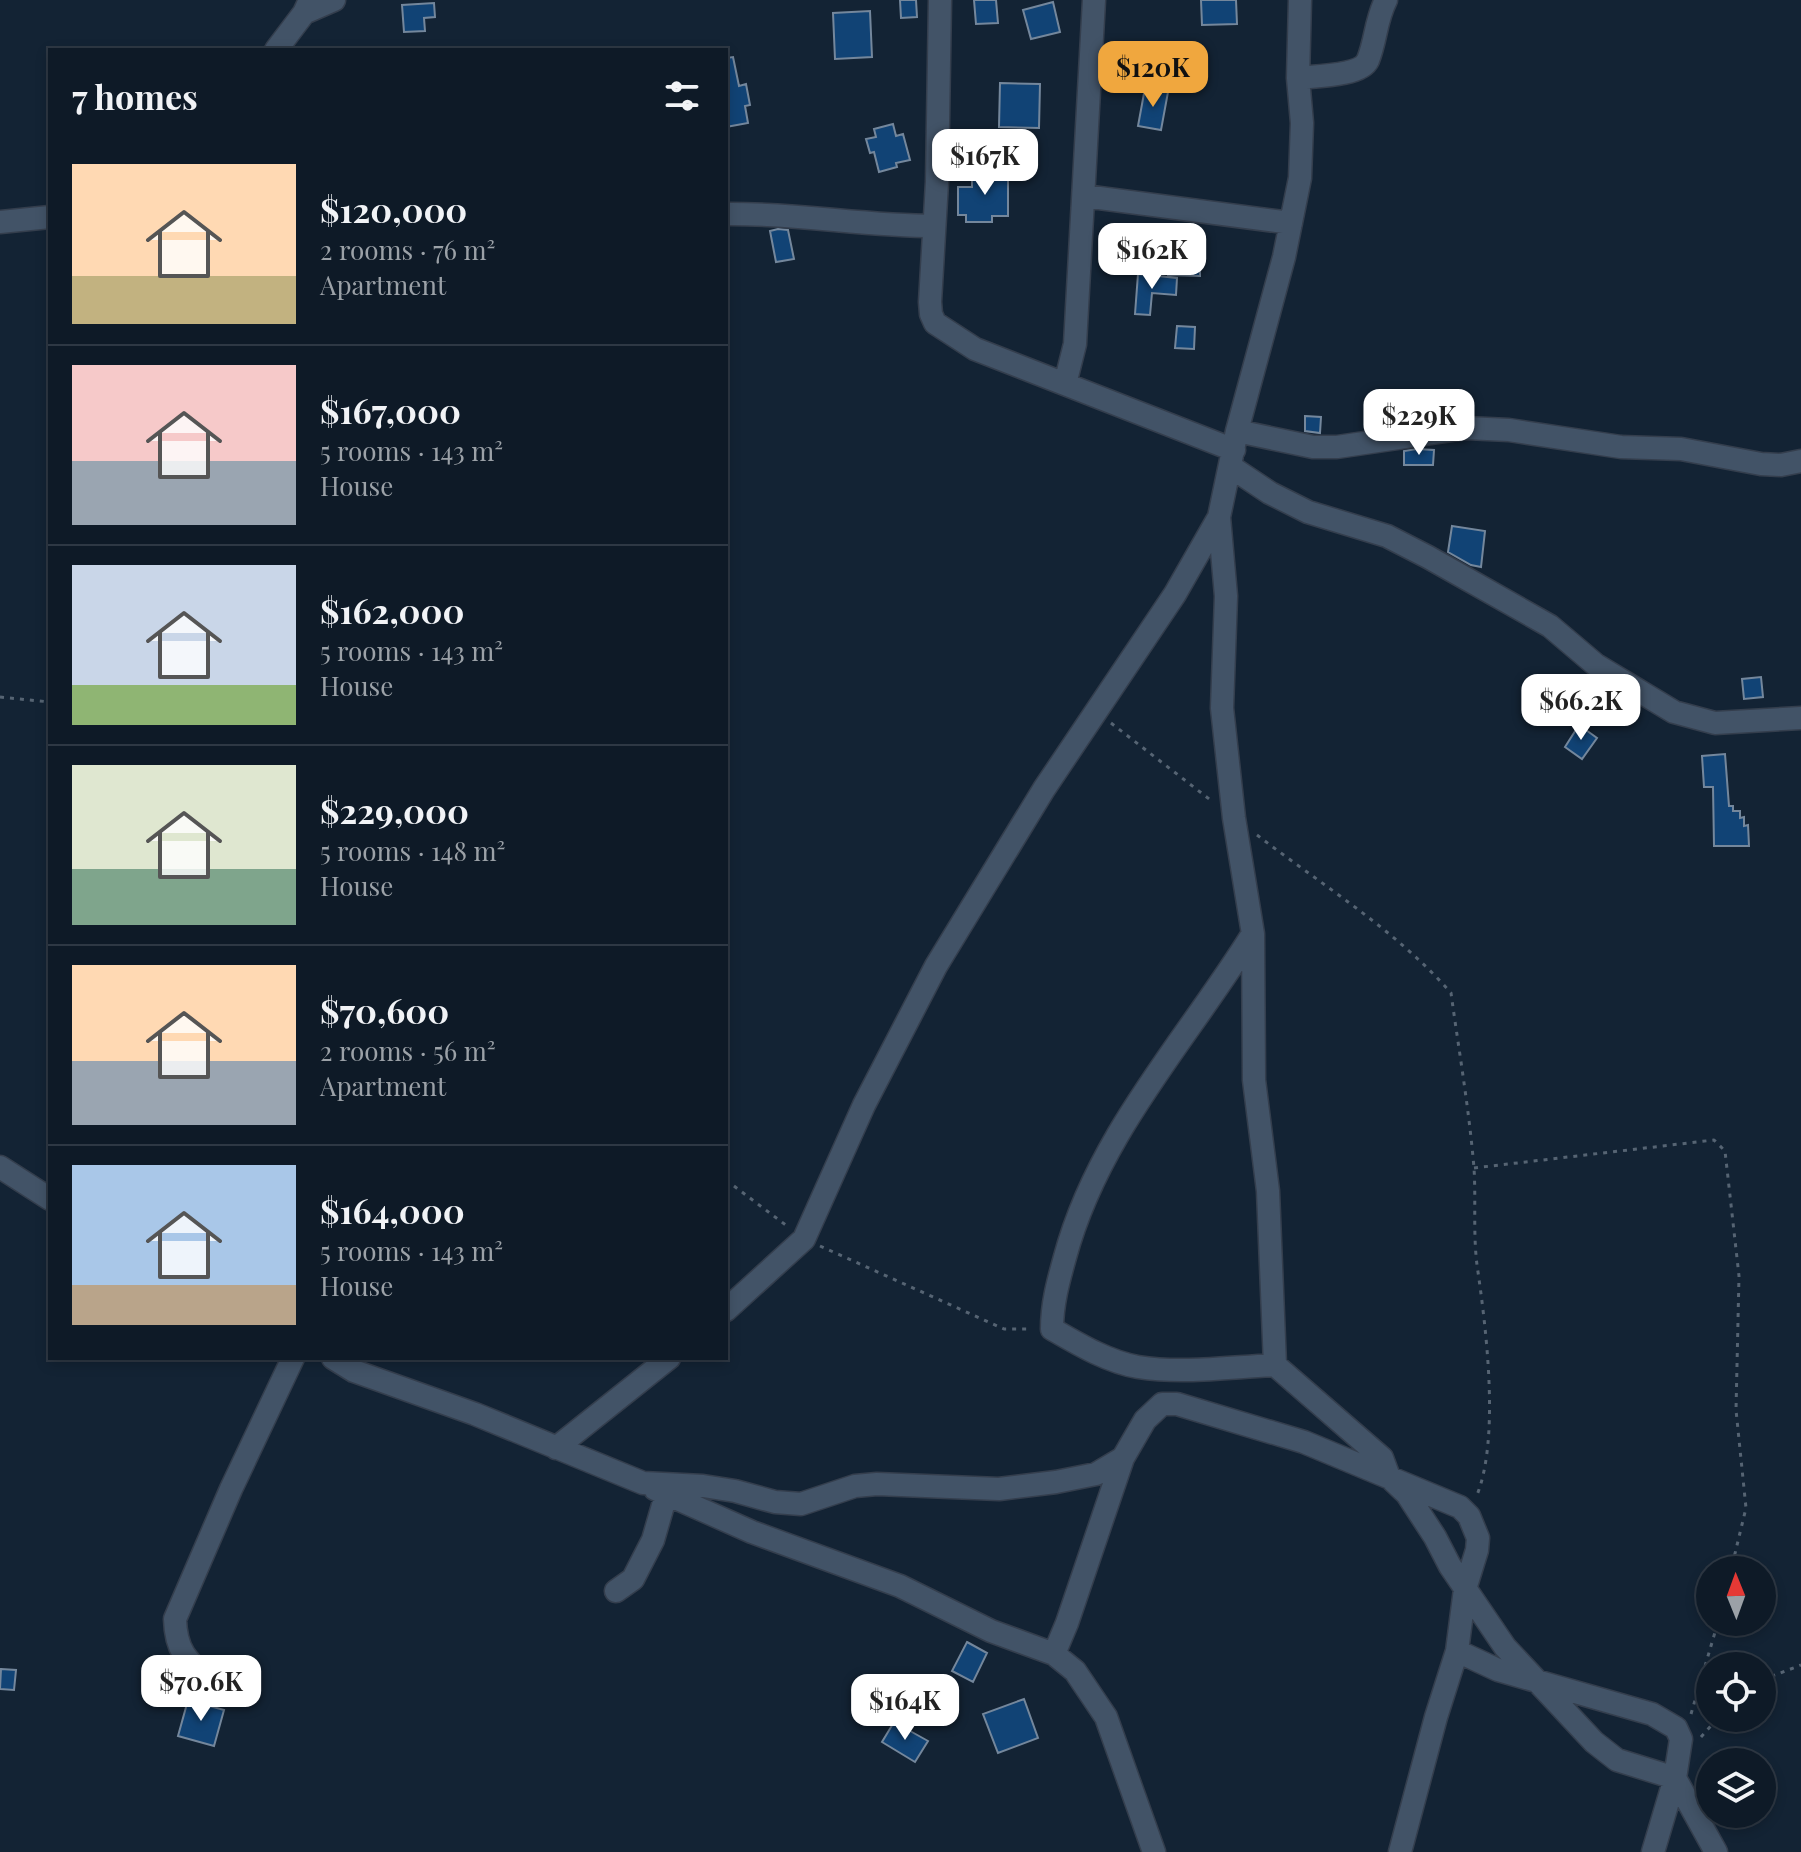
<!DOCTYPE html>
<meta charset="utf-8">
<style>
body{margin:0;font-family:"Playfair Display",serif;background:#1c2733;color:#f1f3f6;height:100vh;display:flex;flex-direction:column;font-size:30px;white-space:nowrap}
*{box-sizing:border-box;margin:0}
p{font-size:26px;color:#9ba1a7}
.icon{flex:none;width:44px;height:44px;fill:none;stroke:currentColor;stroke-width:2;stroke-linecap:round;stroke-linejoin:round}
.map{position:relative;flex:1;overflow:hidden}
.side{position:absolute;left:48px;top:48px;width:680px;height:1312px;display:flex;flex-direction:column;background:#0e1a27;border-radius:0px;box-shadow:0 4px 12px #0003,0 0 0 2px #2e3844}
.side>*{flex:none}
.needle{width:52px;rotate:359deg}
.tools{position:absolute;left:1696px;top:1556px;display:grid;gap:16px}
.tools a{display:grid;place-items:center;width:80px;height:80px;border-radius:50%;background:#0e1a27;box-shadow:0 4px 12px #0003,0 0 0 2px #2e3844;font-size:40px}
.price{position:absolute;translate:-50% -68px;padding:0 18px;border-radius:16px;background:#fff;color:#222;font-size:26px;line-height:52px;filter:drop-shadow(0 2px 4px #0008)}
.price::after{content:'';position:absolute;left:50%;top:48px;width:24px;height:18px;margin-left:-12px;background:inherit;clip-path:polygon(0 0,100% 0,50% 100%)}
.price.selected{background:#f0a73e;color:#111}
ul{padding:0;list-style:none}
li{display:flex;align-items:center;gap:24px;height:200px;padding:0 24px}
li+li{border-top:2px solid #2e3844}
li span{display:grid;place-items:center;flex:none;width:224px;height:160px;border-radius:0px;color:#555}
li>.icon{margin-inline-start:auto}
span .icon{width:96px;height:96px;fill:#fffc;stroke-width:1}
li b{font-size:34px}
h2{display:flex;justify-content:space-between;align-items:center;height:96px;padding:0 24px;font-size:34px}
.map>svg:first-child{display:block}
.building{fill:#114375;stroke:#74879c;stroke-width:2}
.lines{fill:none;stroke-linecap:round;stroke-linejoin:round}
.minor-casing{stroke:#343e4d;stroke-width:25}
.path{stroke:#566473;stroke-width:3;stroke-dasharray:4 6;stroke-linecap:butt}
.minor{stroke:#425367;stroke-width:22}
</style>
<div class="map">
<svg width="1801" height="1852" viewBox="0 0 1801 1852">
<rect width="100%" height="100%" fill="#132334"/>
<!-- building -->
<path class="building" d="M900,0H916L917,17L901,18Z
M974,0H996L998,23L976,24Z
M1201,0H1236L1237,24L1202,25Z
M1053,2L1060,32L1031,39L1023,10Z
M434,3L435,17L424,18L425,31L404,32L402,5Z
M870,11L872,57L835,59L833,13Z
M733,57L739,86L746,84L750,105L745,106L748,123L726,127V58Z
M1000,83L1040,84L1039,128L999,127Z
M1145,88L1168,92L1161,130L1138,126Z
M893,124L896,136L903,134L910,160L896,163L897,167L879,172L874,152L870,153L866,139L876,137L874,129Z
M972,170L1008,171V216H992V222H966V215H958V187H972Z
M778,229L788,230L794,259L776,262L770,231Z
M1168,234L1200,235V276L1168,275Z
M1138,274L1177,278L1176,295L1152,293L1150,315L1135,314Z
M1177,326L1195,327L1194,349L1175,348Z
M1305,416L1321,417L1320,433L1305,431Z
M1417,449L1434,450L1433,465H1404V451Z
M1452,526L1485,531L1481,567L1471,565L1448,552Z
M1761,677L1763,697L1744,699L1742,679Z
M1579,725L1597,738L1582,759L1565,747Z
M1725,754L1729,806H1733V811H1740V818L1744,817V826L1748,825L1749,846H1714L1713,787H1704L1702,756Z
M967,1642L987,1653L973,1682L952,1671Z
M1,1669L16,1670L14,1690L0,1689Z
M1024,1699L1038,1738L998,1753L983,1714Z
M188,1700L224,1710L214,1746L178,1736Z
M894,1722L928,1741L915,1762L882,1742Z"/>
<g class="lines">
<!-- minor casing -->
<g class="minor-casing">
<path id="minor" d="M940,0L937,182L930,302L931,314L935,323L975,349L1234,450
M304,13L334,0
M276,50L304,13L310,0
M1298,78C1315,76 1361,76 1368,60C1376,40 1376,19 1386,0
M1084,196L1291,223
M726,214C796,213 865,226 934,226
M0,222L50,217
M1065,384L1075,344L1094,0
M1237,431L1313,447H1337L1466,428L1509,430L1621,447L1681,449L1761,464L1781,465L1801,461
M1231,467L1270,493L1308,512L1387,536L1428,557L1550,626L1596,665L1674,712L1715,723L1801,718
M1252,935C1186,1041 1098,1134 1065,1257C1058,1282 1052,1304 1052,1329C1078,1344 1108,1362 1138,1367C1183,1374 1230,1367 1275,1365L1382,1458L1389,1477L1407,1494L1435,1537L1450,1566L1505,1647L1594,1742L1617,1760L1675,1778L1653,1852
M0,1167L50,1199
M726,1310L804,1239L864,1105L936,966L1044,789L1175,594L1219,517
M333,1358L354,1371L475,1414L643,1483L703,1486L735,1491L775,1502L801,1504L855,1486L877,1484L999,1489L1056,1482L1096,1474L1123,1458L1145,1420L1162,1404H1177L1304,1442L1460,1507L1469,1516L1478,1538L1477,1550L1465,1589L1457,1651L1498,1670L1652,1714L1676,1728L1681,1739L1675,1778L1716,1852
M1275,1365L1268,1191L1254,1080L1253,934L1234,818L1222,708L1226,596L1219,517L1237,431L1284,257L1300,178L1302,123L1298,78L1300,0
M556,1448L669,1358
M655,1489L752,1532L900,1586L991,1631L1054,1654L1075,1671L1106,1717L1154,1852
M616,1591L633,1579L653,1540L666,1495
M1054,1654L1067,1623L1123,1458
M217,1688C192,1664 176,1657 175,1619L231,1489L293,1358
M1400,1852L1436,1717L1457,1651"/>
</g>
<!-- path -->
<path class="path" d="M0,697L50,702
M1111,723L1213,802
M1257,835C1322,885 1397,931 1451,993C1459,1051 1469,1109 1474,1168C1476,1200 1473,1233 1477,1265C1486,1327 1500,1437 1477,1495
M1474,1168L1714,1140L1725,1151L1739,1276L1736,1410L1746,1508L1731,1570
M726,1180L787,1226
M820,1246L1004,1329H1031
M1762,1680L1801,1665
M1691,1714L1718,1622
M1701,1737L1718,1718"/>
<!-- minor -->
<use href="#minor" class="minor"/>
</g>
</svg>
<div class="tools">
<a><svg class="needle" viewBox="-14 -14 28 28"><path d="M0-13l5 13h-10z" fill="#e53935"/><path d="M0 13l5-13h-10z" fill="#9ba1a7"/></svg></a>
<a><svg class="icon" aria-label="locate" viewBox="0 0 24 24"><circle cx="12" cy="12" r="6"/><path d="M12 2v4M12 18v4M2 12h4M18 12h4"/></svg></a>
<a><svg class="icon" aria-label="layers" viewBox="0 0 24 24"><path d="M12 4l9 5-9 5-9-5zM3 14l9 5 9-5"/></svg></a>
</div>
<b class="price selected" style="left:1153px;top:109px">$120K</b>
<b class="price" style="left:985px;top:197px">$167K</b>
<b class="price" style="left:1152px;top:291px">$162K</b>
<b class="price" style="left:1419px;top:457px">$229K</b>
<b class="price" style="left:1581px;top:742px">$66.2K</b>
<b class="price" style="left:201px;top:1723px">$70.6K</b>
<b class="price" style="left:905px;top:1742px">$164K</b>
<section class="side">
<h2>7 homes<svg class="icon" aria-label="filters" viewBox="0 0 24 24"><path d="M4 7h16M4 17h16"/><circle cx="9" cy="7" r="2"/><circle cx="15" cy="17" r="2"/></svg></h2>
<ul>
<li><span style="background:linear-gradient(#ffd9b3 70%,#c2b280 0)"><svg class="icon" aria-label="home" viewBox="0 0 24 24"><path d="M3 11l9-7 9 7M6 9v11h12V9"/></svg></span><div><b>$120,000</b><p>2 rooms · 76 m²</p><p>Apartment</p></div></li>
<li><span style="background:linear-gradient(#f6c9c9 60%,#9aa5b1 0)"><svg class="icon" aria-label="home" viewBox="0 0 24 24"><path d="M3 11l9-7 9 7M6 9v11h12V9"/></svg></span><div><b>$167,000</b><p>5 rooms · 143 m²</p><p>House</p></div></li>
<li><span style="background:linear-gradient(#c9d6e8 75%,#8fb573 0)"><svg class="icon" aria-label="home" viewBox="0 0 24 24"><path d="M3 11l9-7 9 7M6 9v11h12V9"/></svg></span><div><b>$162,000</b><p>5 rooms · 143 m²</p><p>House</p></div></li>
<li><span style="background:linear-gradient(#dfe7d0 65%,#7fa58c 0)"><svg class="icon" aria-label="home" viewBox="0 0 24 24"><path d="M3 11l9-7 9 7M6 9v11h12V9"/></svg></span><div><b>$229,000</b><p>5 rooms · 148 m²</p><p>House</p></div></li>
<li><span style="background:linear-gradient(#ffd9b3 60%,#9aa5b1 0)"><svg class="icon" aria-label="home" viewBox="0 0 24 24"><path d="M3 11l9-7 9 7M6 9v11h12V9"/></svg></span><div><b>$70,600</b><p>2 rooms · 56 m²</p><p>Apartment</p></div></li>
<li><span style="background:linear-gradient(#a9c7e8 75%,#b9a48a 0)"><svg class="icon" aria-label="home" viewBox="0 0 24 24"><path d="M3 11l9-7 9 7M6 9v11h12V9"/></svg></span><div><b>$164,000</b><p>5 rooms · 143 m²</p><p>House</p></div></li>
</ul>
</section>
</div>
